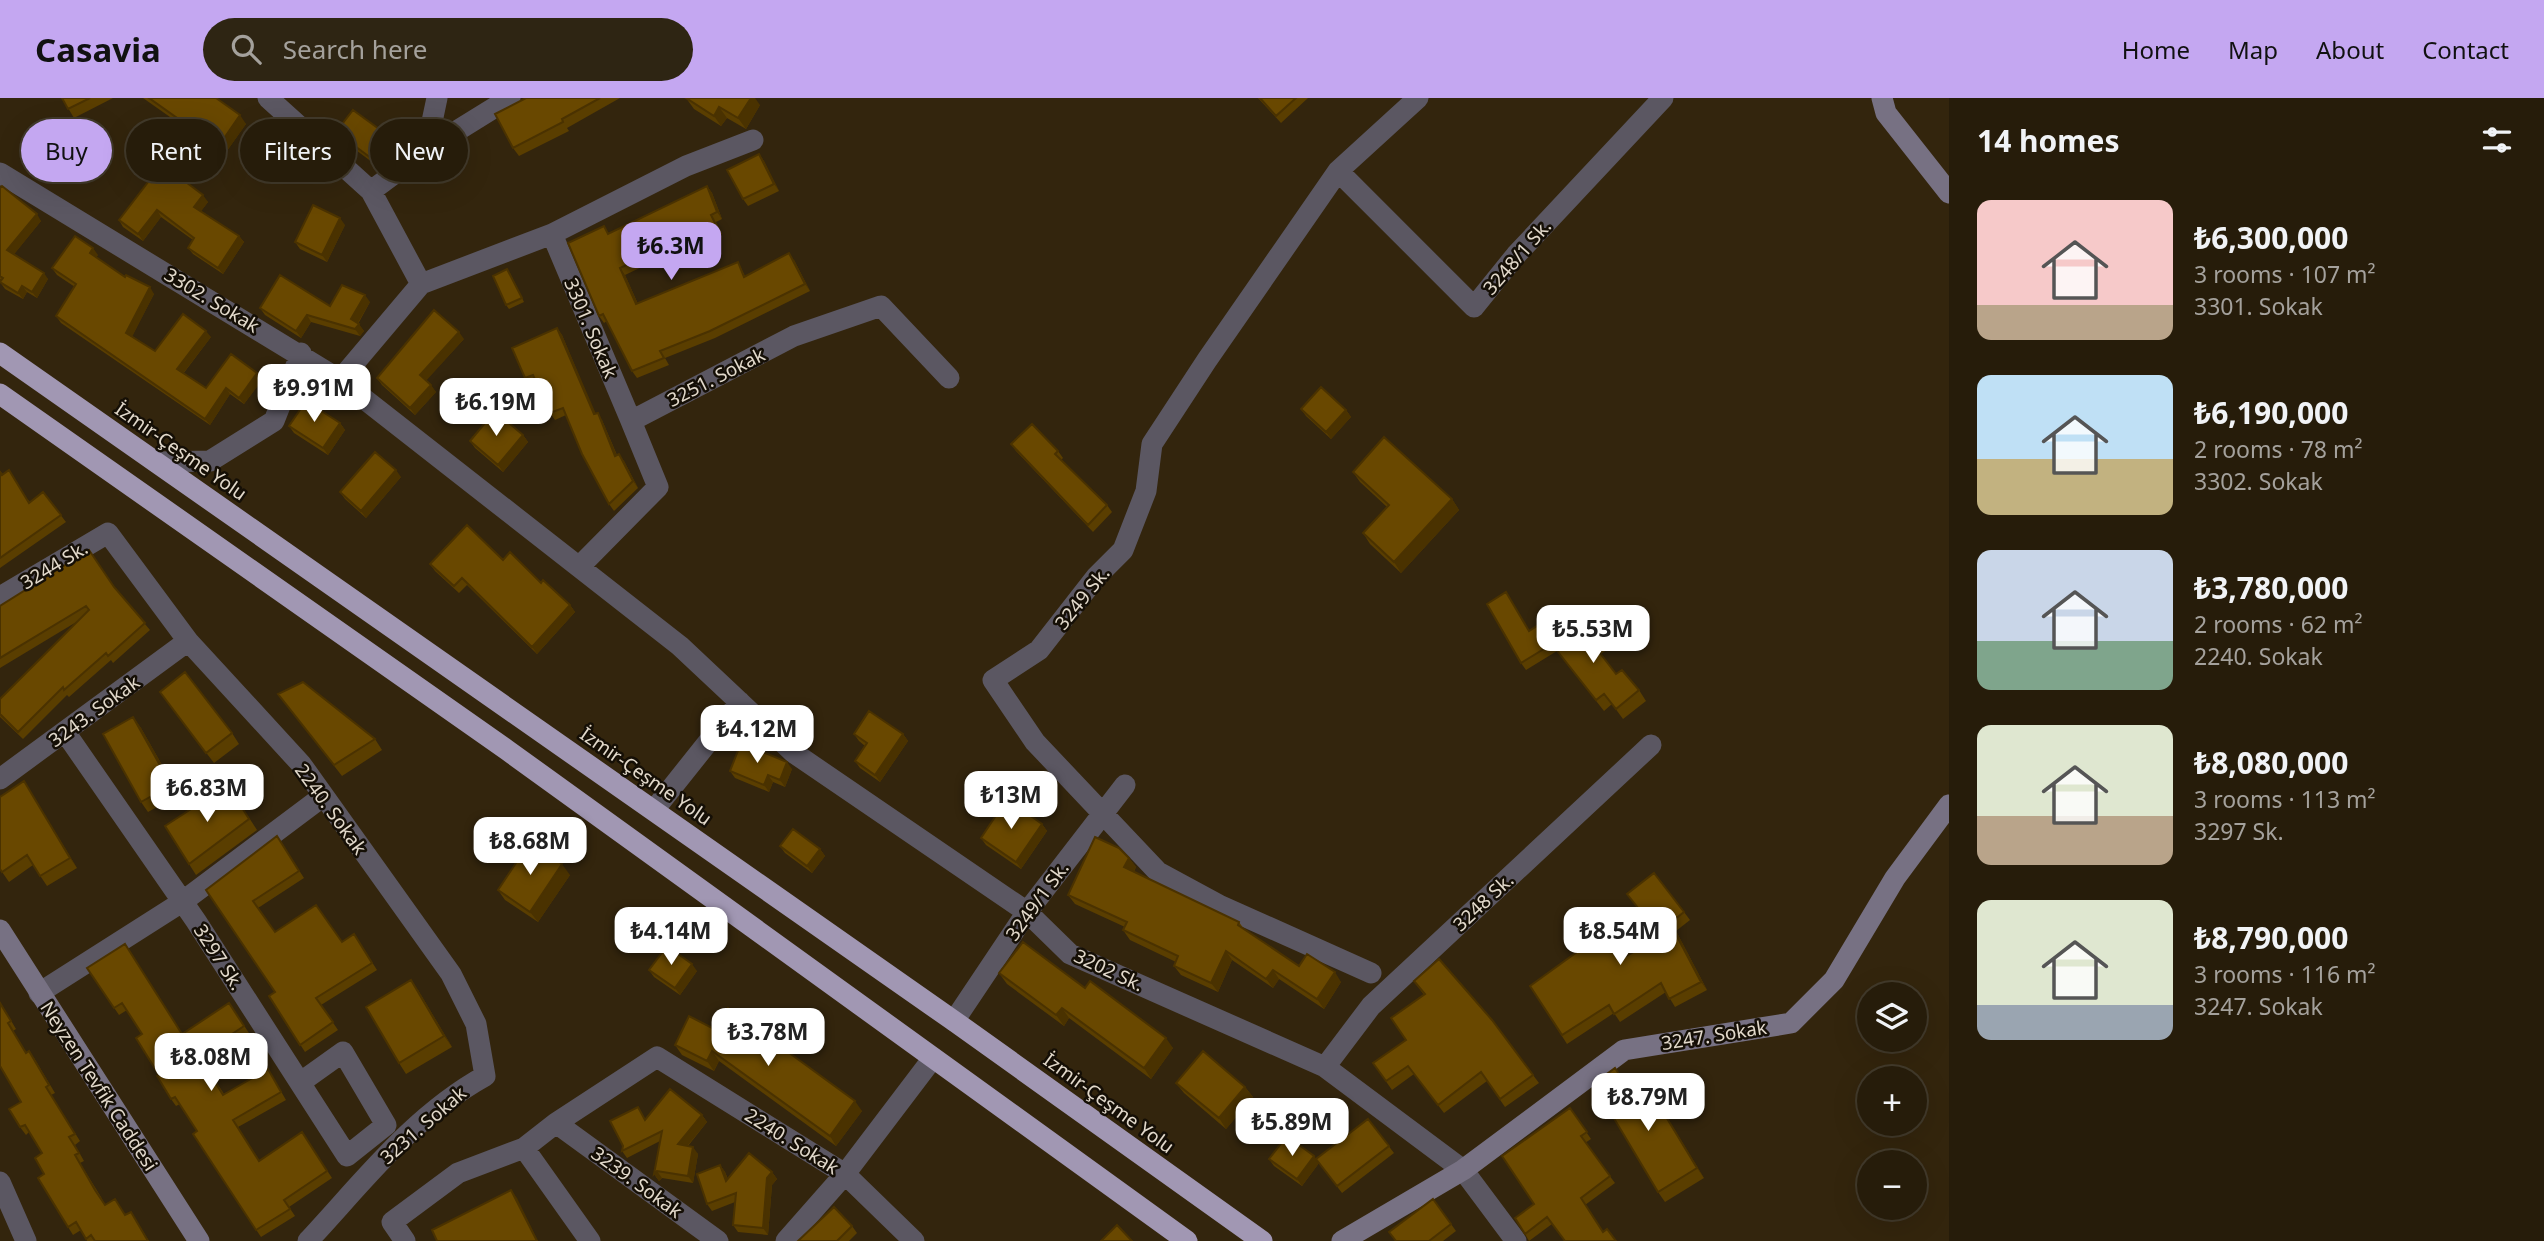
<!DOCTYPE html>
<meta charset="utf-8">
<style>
body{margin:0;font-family:"Noto Sans",sans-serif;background:#2e2513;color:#f1f3f6;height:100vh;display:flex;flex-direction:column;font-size:26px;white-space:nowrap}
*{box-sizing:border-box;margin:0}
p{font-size:23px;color:#a4a19c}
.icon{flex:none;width:38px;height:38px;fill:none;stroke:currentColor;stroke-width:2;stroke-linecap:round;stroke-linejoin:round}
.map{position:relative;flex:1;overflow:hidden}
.details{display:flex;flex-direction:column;background:#261c0a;width:595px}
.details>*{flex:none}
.guide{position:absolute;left:21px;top:21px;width:665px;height:63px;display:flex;gap:14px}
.tools{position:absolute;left:1857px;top:884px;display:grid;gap:14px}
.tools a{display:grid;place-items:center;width:70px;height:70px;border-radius:50%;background:#261c0a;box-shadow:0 7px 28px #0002,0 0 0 2px #423a2b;font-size:35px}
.price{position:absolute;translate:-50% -60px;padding:0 16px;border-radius:14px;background:#fff;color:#222;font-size:23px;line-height:46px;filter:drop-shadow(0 2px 4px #0008)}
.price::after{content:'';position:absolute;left:50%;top:42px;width:21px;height:16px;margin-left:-10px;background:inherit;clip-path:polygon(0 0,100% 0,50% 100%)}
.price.current{background:#c4a7f1;color:#111}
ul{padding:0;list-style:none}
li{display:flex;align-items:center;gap:21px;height:175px;padding:0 28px}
li span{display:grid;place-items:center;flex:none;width:196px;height:140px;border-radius:14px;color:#555}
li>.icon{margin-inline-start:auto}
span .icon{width:84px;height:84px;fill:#fffc;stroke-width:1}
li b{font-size:30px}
h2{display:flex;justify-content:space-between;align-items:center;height:84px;padding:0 28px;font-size:30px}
.tag{padding:0 24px;border-radius:32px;background:#261c0a;box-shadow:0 7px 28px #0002,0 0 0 2px #423a2b;font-size:24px;line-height:63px}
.tag.current{background:#c4a7f1;color:#111}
header{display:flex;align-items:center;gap:42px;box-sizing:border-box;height:98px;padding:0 35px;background:#c4a7f1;color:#111}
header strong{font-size:33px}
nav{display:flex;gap:38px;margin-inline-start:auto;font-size:24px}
.search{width:490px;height:63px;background:#2e2513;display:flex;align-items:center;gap:18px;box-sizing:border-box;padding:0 24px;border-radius:38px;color:#a4a19c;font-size:26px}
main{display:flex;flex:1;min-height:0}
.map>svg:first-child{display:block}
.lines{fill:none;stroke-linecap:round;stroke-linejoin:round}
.street{stroke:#5b5762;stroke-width:21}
.secondary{stroke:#777183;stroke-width:21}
.highway{stroke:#a197b3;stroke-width:21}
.wall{fill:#5a3e00}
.shaded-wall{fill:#4a3200}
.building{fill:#694800;stroke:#4a3200;stroke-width:2}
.labels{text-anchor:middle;stroke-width:5;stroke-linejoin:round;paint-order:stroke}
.street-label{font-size:19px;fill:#e2d9cb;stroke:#150f06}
</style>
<header>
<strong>Casavia</strong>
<div class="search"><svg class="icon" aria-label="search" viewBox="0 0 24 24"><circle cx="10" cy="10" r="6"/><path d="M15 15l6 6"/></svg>Search here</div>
<nav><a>Home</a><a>Map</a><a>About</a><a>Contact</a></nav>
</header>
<main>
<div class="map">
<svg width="1949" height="1143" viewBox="0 0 1949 1143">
<rect width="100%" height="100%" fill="#33250d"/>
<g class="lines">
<!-- street -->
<path class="street" d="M268,0L371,93L421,186
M426,52L510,0
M1338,73L1474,209L1516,157L1663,0
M0,75L340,282L680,548L794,655L1027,814L1070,856L1325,969L1463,1072L1516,1143
M371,93L426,52L437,0
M552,136L631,323
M340,282L421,186L552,136L686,68L753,42
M156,364L210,363L274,323L301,255
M580,468L658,389L631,323L794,238L881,208L949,280
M0,499L108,435L188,543L301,666L451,876L476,926L485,978C413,1018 363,1084 308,1143
M65,634L196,823L347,1058L386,1027L343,954L301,984
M0,681L188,543
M654,712L740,604
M1371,875L1219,807L1158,774L1035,644L993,582L1039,552L1096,479L1123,452L1146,393L1152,346L1207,262L1338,73L1418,0
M39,895L182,804L322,699
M954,923L1027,814L1125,687
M1325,969L1371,908L1651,647
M556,1025L718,1143
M524,1050L590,1143
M0,1084L26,1143
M405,1143L392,1124L458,1075L524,1050L556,1025L657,959L845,1076L914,1143
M786,1143L845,1076L933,960"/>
<!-- secondary -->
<path class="secondary" d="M1882,0L1886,15L1949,95
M0,832L199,1143
M1342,1143L1463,1072L1624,952L1791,925L1834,882L1895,780L1949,707"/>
<!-- highway -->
<path class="highway" d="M0,255L954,923L1262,1143
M0,296L507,652L1187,1143"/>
</g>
<!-- wall -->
<path class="wall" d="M62,0H113L74,20Z
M143,0H216L246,26L224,57Z
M526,0H620L567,30L569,33L519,58L513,50Z
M686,0L760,7L746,31L727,20L721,28L694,11Z
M1258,0H1308L1281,25Z
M336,34L399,49L380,70L341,41Z
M759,56L764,63L779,93L748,108L743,101Z
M162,66L208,104L201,113L239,138L244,144L223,176L193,156L188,150L193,142L161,119L143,143L123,129L119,122Z
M707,88L712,95L722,121L716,124L722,136L695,149L692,145L625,177L638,206L738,164L745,178L794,162L810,193L715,240L665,260L669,267L637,280L632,273L607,223L604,225L599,218L609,136Z
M0,90L41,123L14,156L48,181L37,200L27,194L23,201L5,191L0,184L1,182L0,181Z
M345,127L327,164L300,151L295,144Z
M98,157L96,159L125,179L154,196L132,238L155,253L211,239L183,276L206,290L262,282L244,306L230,296L210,327L61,225L56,218L75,189L57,177L52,170Z
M510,175L524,204L509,211L506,207Z
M370,204L358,226L364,233L360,238L311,224L301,240L265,217L260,210L330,208Z
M557,230L562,237L595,316L602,322L617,357L624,363L638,390L614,413L609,406L566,317L555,322L550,315L536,285L530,287L525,280Z
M464,241L426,282L436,294L415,317L382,287L377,280Z
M1301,311L1346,312L1351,319L1331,341L1306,318Z
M340,325L345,332L328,357L294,335L289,328Z
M523,337L528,344L503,374L475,350L470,343Z
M1011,346L1058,353L1063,360L1061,362L1107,407L1112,414L1093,434L1016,353Z
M0,373L30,404L43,394L66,424L0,470Z
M1353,374L1452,401L1459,412L1401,475L1370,446L1363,435L1387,409L1360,384Z
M401,379L366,420L345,401L340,394Z
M503,462L570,507L575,514L537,556L467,487L459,495L435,473L430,466Z
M115,490L150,532L113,565L111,562L69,599L67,597L23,641L0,619V601L78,523L0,570V508Z
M1511,502L1529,533L1540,526L1552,544L1600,541L1608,551L1601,556L1616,576L1639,592L1646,603L1623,621L1612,606L1604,613L1557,553L1526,572L1521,565Z
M160,594L232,635L239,646L214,665Z
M278,596L375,641L382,652L342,678Z
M133,619L141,630L179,697L148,714L141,704Z
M854,636H903L908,643L880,684L860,670L855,663L865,648L859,643Z
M792,671L785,689L773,684L769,694L735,680L730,673Z
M24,683L77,770L47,788L33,767L9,784L0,771Z
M228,687L257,732L196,777L189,766Z
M1042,726L1047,733L1021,771L986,747L981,740Z
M277,738L304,780L258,810L275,834L342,844L354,836L377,872L321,907L338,932L305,954L269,898L275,894L206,792Z
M780,748L820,751L825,758L812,775L785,755Z
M1129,760L1136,769L1134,774L1239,824L1244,831L1299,868L1341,884L1324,911L1279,881L1273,890L1232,862L1218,894L1181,877L1174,868L1176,864L1130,842L1123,832L1125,829L1075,806L1068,797Z
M570,777L538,824L505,802L498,792Z
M1633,804L1684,814L1690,822L1676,833L1707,892L1675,909L1666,894L1620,924L1614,915L1567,946L1530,888L1619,861L1661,840Z
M87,870L183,936L229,905L249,935L204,965L224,996L268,971L286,1002L238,1029L259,1063L302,1034L332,1080L289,1109L295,1118L261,1139L193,1036L197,1033L180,1006L176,1008L171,1001L159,977L142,936L127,912L119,917Z
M649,872L697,873L680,897L654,879Z
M999,875L1085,890L1173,950L1151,981L1069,920L1064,928L1007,886Z
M1414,883L1492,922L1539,985L1505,1009L1487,983L1444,1015L1414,976L1392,992L1373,965L1406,942L1424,897Z
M418,892L452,949L406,976L399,965Z
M0,904L16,931L13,933L26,954L34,960L55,995L51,997L80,1043L75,1047L84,1063L80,1065L101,1099L105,1107L115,1101L125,1117L131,1114L149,1143H87L81,1132L73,1137L68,1129L44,1076L42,1055L29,1034L26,1037L20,1029L21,1004L0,968Z
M714,931L862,1013L836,1048L719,963L714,973L682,957L675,947Z
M1176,985L1245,989L1253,999L1226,1031L1184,995Z
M1651,994L1704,1080L1665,1104L1658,1094L1636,1003Z
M638,1009L645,1021L702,1017L707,1024L688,1048L698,1056L693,1085L662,1080L659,1083L654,1076L660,1043L627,1060L622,1053Z
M1570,1010L1591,1041L1585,1045L1615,1085L1585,1107L1603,1133L1616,1143L1552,1126L1529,1143L1525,1136L1534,1106Z
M1368,1021L1394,1055L1342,1095L1316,1061Z
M1314,1058L1319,1065L1302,1088L1274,1068L1269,1061Z
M720,1067L725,1074L728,1081L772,1074L777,1081L772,1087L768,1137L738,1134L733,1127L735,1104L712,1113L707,1106Z
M1433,1101L1456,1133L1443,1143H1395Z
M852,1128L857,1135L849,1143H798Z"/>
<!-- shaded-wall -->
<path class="shaded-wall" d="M751,0H755L760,7L746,31L738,20Z
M719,9L727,20L721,28L714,18Z
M240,17L246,26L224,57L218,49Z
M394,42L399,49L380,70L375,63Z
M759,56L764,63L779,93L774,86Z
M707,88L712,95L722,121L717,114Z
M203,97L208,104L199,116L194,109Z
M157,112L161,119L143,143L138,136Z
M37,116L41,123L12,159L7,152Z
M340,120L345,127L327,164L322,157Z
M239,138L244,144L223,176L218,170Z
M93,150L98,157L94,162L90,155Z
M789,155L794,162L810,193L805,186Z
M620,170L625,177L641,213L636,206Z
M44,175L48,181L37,200L32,194Z
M22,188L27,194L23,201L18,195Z
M150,189L154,196L131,241L126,235Z
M365,197L370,204L356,228L351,221Z
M307,217L311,224L301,240L296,233Z
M359,226L364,233L360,238L355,231Z
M557,230L562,237L599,323L594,316Z
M206,233L211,239L181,278L177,271Z
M459,234L464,241L425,284L420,277Z
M257,275L262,282L244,306L239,300Z
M431,287L436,294L415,317L410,310Z
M226,290L230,296L210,327L205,321Z
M1346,312L1351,319L1331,341L1326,334Z
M598,315L602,322L620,365L615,358Z
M340,325L345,332L328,357L323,350Z
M523,337L528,344L503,374L498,367Z
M619,356L624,363L638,390L633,383Z
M396,372L401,379L366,420L361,413Z
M1452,401L1459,412L1401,475L1394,464Z
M570,507L575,514L537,556L532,549Z
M133,619L141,630L179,697L171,687Z
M903,636L908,643L880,684L875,677Z
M787,664L792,671L785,689L780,682Z
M768,677L773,684L769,694L764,687Z
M24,683L30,693L77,770L70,760Z
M1042,726L1047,733L1021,771L1016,764Z
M820,751L825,758L812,775L807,768Z
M1129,760L1136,769L1131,779L1124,769Z
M562,766L570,777L538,824L530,814Z
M1670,825L1676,833L1707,892L1701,884Z
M1226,853L1232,862L1218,894L1211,885Z
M692,866L697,873L680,897L675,890Z
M1273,872L1279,881L1273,890L1266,881Z
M1335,874L1341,884L1324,911L1317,901Z
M411,882L418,892L452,949L444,938Z
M1062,910L1069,920L1064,928L1056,917Z
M1166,940L1173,950L1151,981L1144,970Z
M712,953L719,963L714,973L707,963Z
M1245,989L1253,999L1226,1031L1219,1020Z
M1651,994L1658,1004L1704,1080L1697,1070Z
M855,1003L862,1013L836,1048L830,1038Z
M702,1017L707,1024L683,1053L678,1046Z
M693,1049L698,1056L693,1085L688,1078Z
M1314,1058L1319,1065L1302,1088L1297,1081Z
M720,1067L725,1074L731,1090L726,1083Z
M657,1073L662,1080L659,1083L654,1076Z
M772,1074L777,1081L772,1087L768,1137L763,1130L767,1080Z
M511,1092L517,1100L538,1143H537Z"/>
<!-- building -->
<path class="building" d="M62,0H90L68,11Z
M149,0H216L240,17L218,49Z
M526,0H600L562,21L563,24L513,50L495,16Z
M686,0H751L738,20L719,9L714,18Z
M1260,0H1296L1276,18Z
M353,12L394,42L375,63L336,34Z
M759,56L774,86L743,101L727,72Z
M162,66L203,97L194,109L239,138L218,170L188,150L194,140L157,112L138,136L119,122Z
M2,88L37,116L7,152L44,175L32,194L22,188L18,195L0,184L3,180L0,178V90Z
M707,88L717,114L711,117L717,129L690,142L688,138L620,170L636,206L738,164L744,179L789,155L805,186L710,233L660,253L664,260L632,273L603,216L599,218L568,145L604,128L608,136Z
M313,107L340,120L322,157L295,144Z
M75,138L93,150L90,155L125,179L126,177L150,189L126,235L155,253L183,216L206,233L177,271L206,290L231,256L257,275L239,300L226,290L205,321L56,218L76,186L52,170Z
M507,171L522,200L506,207L493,178Z
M280,177L330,208L342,187L365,197L351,221L359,226L355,231L307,217L296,233L260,210Z
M434,212L459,234L420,277L431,287L410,310L377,280Z
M557,230L594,316L598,315L615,358L619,356L633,383L609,406L582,356L563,310L550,315L533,277L525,280L512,250Z
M1321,289L1346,312L1326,334L1301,311Z
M306,303L340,325L323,350L289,328Z
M495,313L523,337L498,367L470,343Z
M1032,326L1058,353L1055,356L1107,407L1088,427L1011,346Z
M1384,339L1452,401L1394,464L1363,435L1389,407L1353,374Z
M375,354L396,372L361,413L340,394Z
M9,372L29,405L43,394L61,417L0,460V374L2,377Z
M467,427L503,462L510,454L541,485L543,482L570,507L532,549L462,480L454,488L430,466Z
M89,452L114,489L145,525L108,558L106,555L64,592L63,589L18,634L0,616V601L89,512L86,508L0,560V508Z
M1506,494L1529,533L1540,526L1552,546L1521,565L1487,506Z
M1583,519L1600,541L1593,546L1616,576L1622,572L1639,592L1616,611L1604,596L1596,602L1551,545Z
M185,574L232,635L206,655L160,594Z
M303,584L375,641L334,667L278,596Z
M869,613L903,636L875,677L855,663L867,645L854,636Z
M133,619L171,687L141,704L103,636Z
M741,645L787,664L780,682L768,677L764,687L730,673Z
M24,683L70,760L40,778L27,757L2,774L0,771V699Z
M228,687L249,721L189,766L165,728Z
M1007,701L1042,726L1016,764L981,740Z
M793,731L820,751L807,768L780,748Z
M277,738L299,773L253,803L275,834L316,807L342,844L354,836L372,865L316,900L333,924L300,947L269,898L275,894L206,792Z
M1095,739L1119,750L1129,760L1124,769L1239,824L1238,827L1299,868L1307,856L1335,874L1317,901L1273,872L1266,881L1226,853L1211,885L1174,868L1178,858L1123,832L1127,824L1068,797Z
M530,744L562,766L530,814L498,792Z
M1654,775L1684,814L1670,825L1701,884L1669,901L1661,885L1614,916L1609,907L1562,937L1530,888L1602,836L1619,862L1661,839L1627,796Z
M1023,844L1085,890L1090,883L1166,940L1144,970L1062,910L1056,917L999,875Z
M125,846L182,936L229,905L244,928L199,958L223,997L268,971L281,994L233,1022L259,1063L302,1034L327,1073L284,1102L290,1111L256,1132L193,1036L197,1033L175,999L171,1001L157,978L159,977L136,940L142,936L122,905L114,910L87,870Z
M667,848L692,866L675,890L649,872Z
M1439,861L1492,922L1533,977L1500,1001L1481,974L1438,1007L1408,968L1386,983L1373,965L1406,942L1391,920L1425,896L1414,883Z
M411,882L444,938L399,965L366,909Z
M0,905L11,923L8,925L26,955L29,953L49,987L46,989L75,1036L69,1039L79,1055L75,1057L95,1092L105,1107L115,1101L125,1117L131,1114L148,1143H95L91,1137L86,1141L76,1124L68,1129L38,1080L44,1076L35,1060L42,1055L25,1027L20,1029L9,1011L21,1004L0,968Z
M728,910L855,1003L830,1038L712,953L707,963L675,947L689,918L714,931Z
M1203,953L1245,989L1219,1020L1176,985Z
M1615,970L1636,1003L1651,994L1697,1070L1658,1094L1612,1017L1616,1015L1596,984Z
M670,991L702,1017L678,1046L693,1049L688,1078L657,1073L654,1076L662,1033L622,1053L623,1048L610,1023L638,1009L645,1022Z
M1570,1010L1587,1034L1581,1038L1610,1078L1581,1100L1603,1134L1607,1131L1616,1143H1565L1547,1119L1525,1136L1515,1120L1534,1106L1502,1058Z
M1368,1021L1389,1048L1337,1088L1316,1061Z
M1287,1038L1314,1058L1297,1081L1269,1061Z
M749,1055L772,1074L767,1080L763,1130L733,1127L736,1095L707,1106L697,1076L720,1067L726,1083Z
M511,1092L537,1143H437L432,1132Z
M1433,1101L1451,1126L1429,1143H1396L1389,1134Z
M834,1109L852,1128L837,1143H798Z
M1117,1127L1132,1143H1101Z"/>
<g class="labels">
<!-- street labels -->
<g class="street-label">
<text transform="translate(1517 159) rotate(-49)" y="7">3248/1 Sk.</text>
<text transform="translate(212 202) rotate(31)" y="7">3302. Sokak</text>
<text transform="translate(591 230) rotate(67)" y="7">3301. Sokak</text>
<text transform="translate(716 279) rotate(-27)" y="7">3251. Sokak</text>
<text transform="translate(181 353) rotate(35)" y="7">İzmir-Çeşme Yolu</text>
<text transform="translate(54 467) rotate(-31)" y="7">3244 Sk.</text>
<text transform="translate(1082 500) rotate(-51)" y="7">3249 Sk.</text>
<text transform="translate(94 613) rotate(-36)" y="7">3243. Sokak</text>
<text transform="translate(646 678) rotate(35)" y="7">İzmir-Çeşme Yolu</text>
<text transform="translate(331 711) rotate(54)" y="7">2240. Sokak</text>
<text transform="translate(1037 803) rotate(-54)" y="7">3249/1 Sk.</text>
<text transform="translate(1483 804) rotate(-43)" y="7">3248 Sk.</text>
<text transform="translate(219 859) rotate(57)" y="7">3297 Sk.</text>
<text transform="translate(1109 872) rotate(25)" y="7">3202 Sk.</text>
<text transform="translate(1714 937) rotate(-9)" y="7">3247. Sokak</text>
<text transform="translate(99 988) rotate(57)" y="7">Neyzen Tevfik Caddesi</text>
<text transform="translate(1109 1005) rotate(36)" y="7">İzmir-Çeşme Yolu</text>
<text transform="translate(423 1027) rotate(-41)" y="7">3231. Sokak</text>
<text transform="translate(792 1043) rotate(32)" y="7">2240. Sokak</text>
<text transform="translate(637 1084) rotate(36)" y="7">3239. Sokak</text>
</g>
</g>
</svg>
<div class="tools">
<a><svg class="icon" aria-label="layers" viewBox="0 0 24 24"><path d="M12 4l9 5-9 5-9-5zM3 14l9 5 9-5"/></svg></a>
<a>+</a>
<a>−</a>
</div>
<b class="price current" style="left:671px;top:184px">₺6.3M</b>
<b class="price" style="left:314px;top:326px">₺9.91M</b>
<b class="price" style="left:496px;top:340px">₺6.19M</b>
<b class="price" style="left:1593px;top:567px">₺5.53M</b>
<b class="price" style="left:757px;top:667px">₺4.12M</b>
<b class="price" style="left:207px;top:726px">₺6.83M</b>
<b class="price" style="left:1011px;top:733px">₺13M</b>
<b class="price" style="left:530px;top:779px">₺8.68M</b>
<b class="price" style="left:671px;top:869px">₺4.14M</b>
<b class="price" style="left:1620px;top:869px">₺8.54M</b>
<b class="price" style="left:768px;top:970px">₺3.78M</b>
<b class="price" style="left:211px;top:995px">₺8.08M</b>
<b class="price" style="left:1648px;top:1035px">₺8.79M</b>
<b class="price" style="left:1292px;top:1060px">₺5.89M</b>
<div class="guide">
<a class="tag current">Buy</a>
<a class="tag">Rent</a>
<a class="tag">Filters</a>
<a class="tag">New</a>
</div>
</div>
<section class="details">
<h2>14 homes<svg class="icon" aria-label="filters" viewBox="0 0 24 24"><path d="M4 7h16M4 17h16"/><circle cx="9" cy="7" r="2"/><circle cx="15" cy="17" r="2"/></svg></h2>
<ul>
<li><span style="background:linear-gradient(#f6c9c9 75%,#b9a48a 0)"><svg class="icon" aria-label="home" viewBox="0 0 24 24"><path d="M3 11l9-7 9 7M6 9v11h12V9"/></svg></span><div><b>₺6,300,000</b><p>3 rooms · 107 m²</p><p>3301. Sokak</p></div></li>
<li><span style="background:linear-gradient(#bfe0f5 60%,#c2b280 0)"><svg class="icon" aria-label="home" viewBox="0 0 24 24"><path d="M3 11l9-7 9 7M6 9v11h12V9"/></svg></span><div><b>₺6,190,000</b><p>2 rooms · 78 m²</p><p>3302. Sokak</p></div></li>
<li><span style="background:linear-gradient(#c9d6e8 65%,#7fa58c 0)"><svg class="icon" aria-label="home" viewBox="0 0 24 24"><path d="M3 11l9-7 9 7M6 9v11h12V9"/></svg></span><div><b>₺3,780,000</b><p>2 rooms · 62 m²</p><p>2240. Sokak</p></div></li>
<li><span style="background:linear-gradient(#dfe7d0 65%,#b9a48a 0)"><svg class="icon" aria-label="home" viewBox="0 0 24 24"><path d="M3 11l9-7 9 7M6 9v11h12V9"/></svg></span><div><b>₺8,080,000</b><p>3 rooms · 113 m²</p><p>3297 Sk.</p></div></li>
<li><span style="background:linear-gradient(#dfe7d0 75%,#9aa5b1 0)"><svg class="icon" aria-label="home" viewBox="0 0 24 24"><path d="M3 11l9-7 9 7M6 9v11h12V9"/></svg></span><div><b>₺8,790,000</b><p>3 rooms · 116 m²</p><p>3247. Sokak</p></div></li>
</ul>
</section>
</main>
